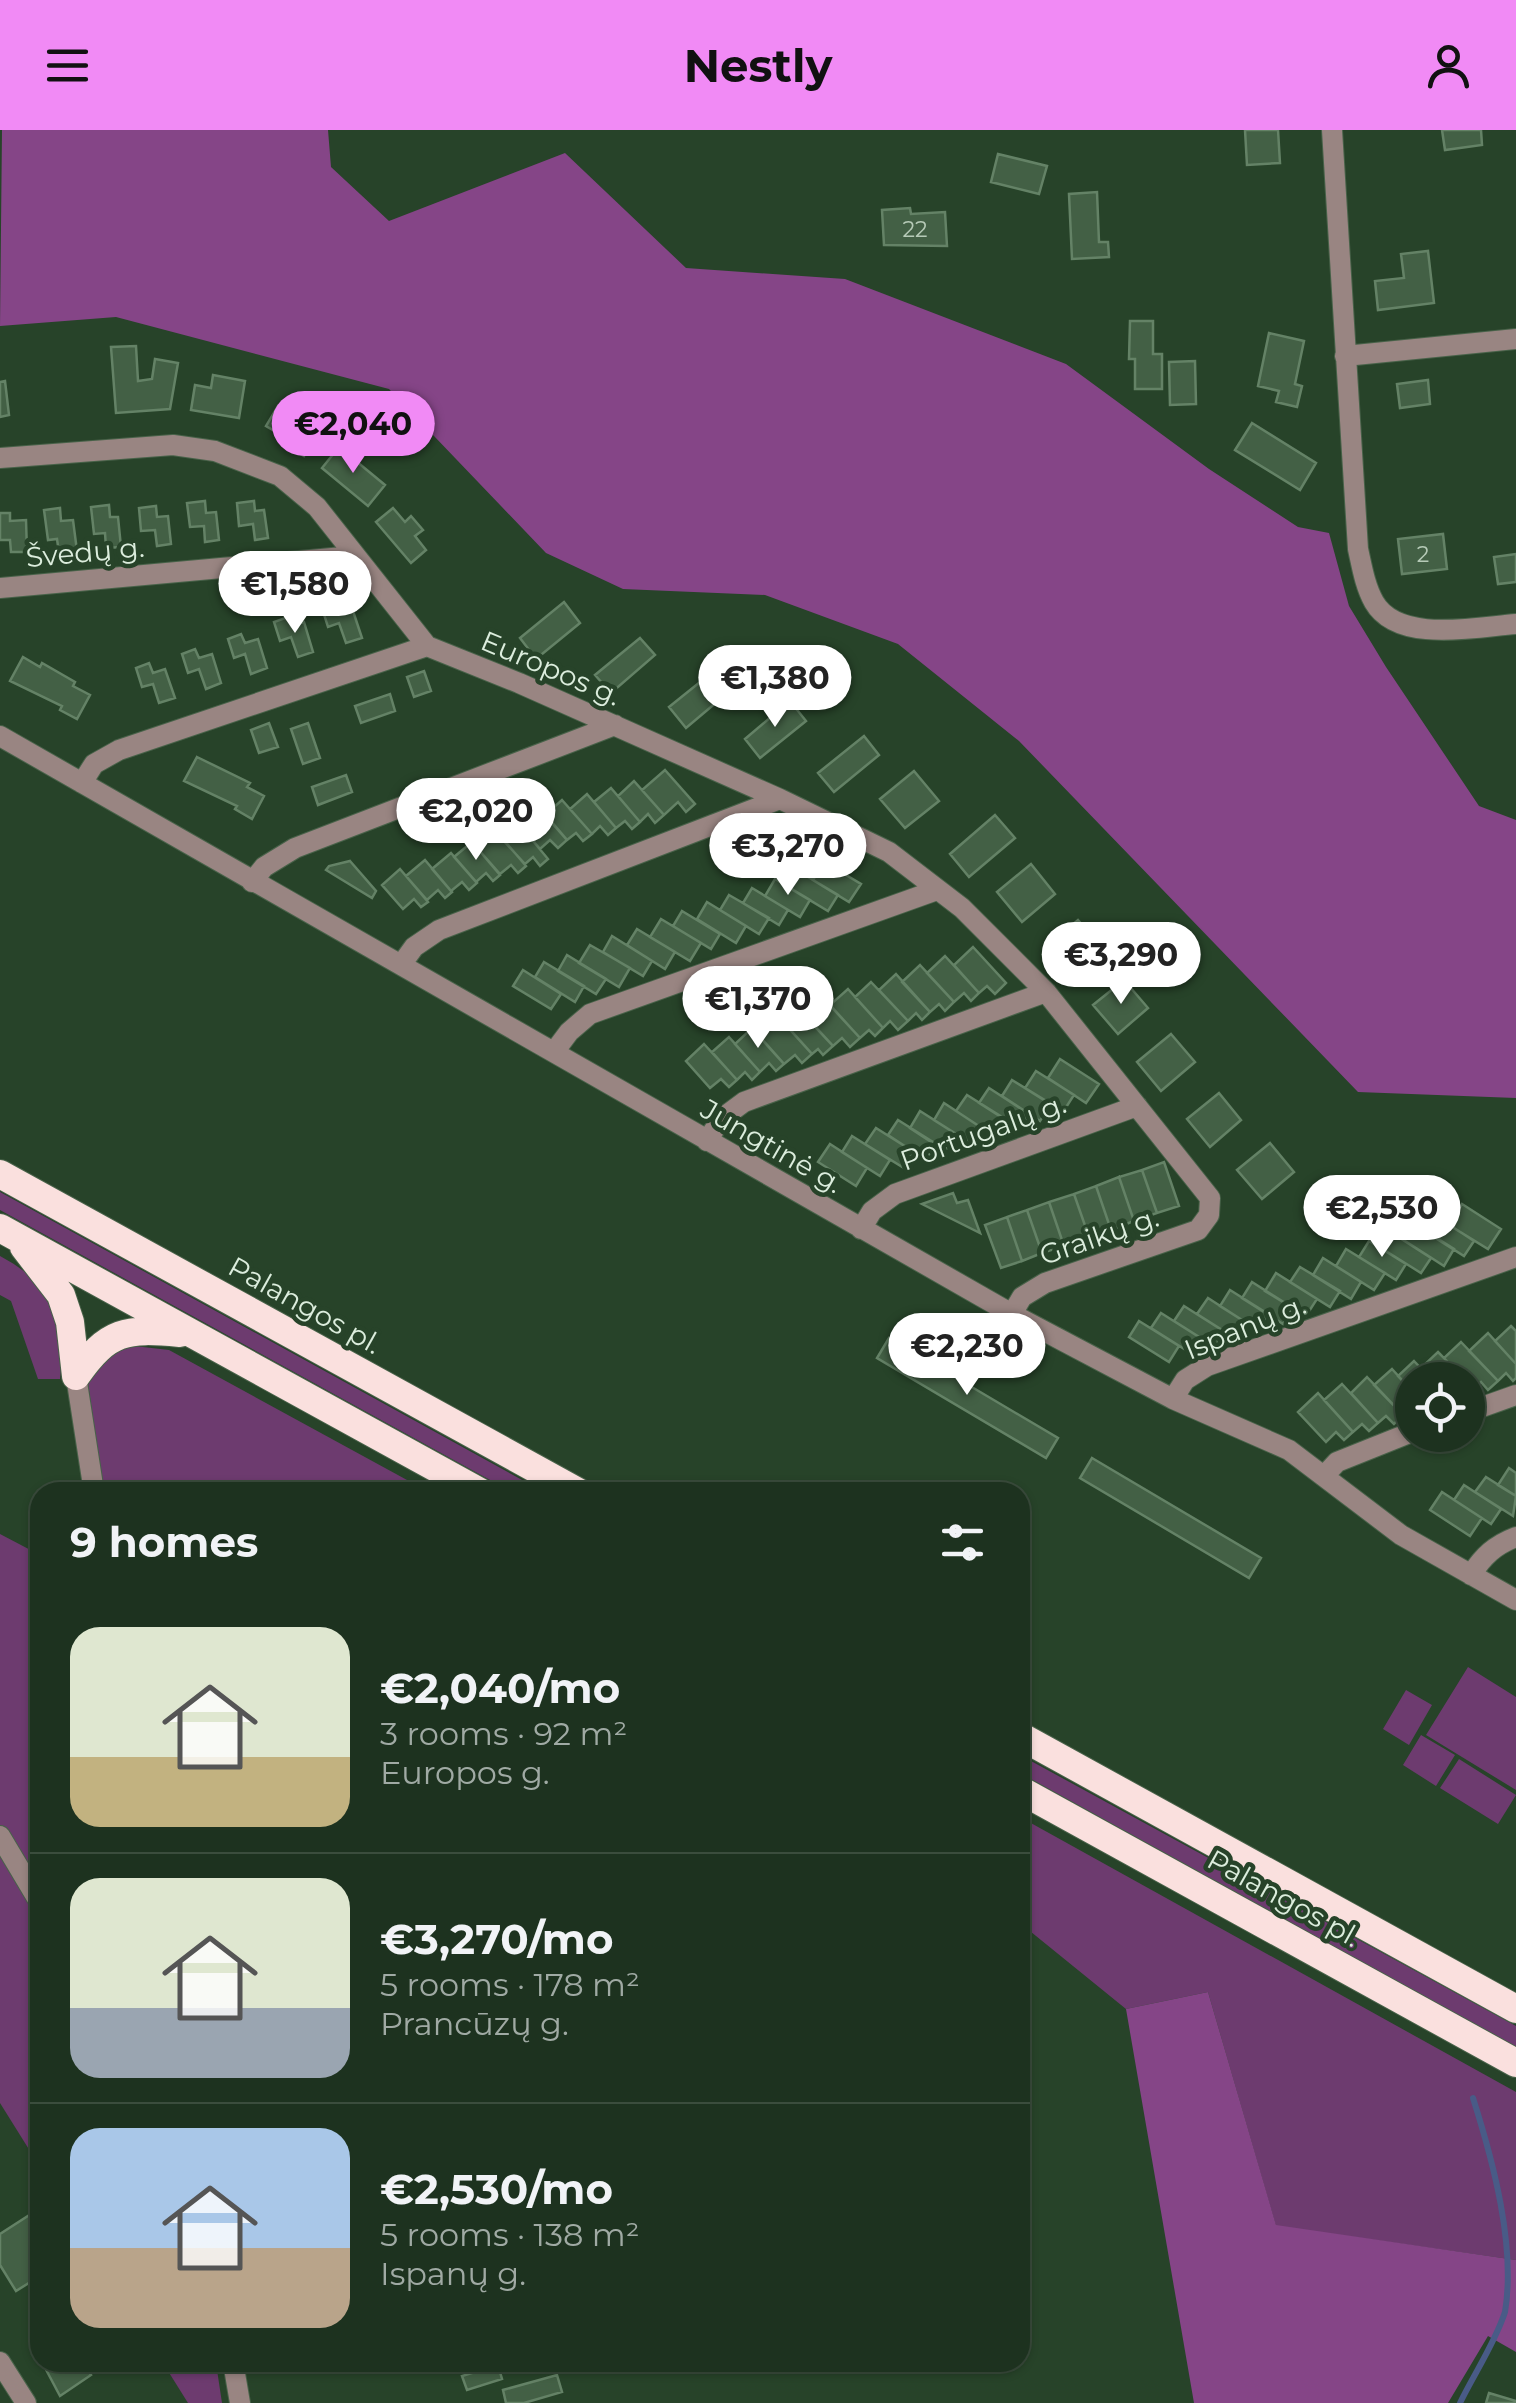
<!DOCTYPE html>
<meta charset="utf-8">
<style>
body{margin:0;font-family:Montserrat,sans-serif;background:#2a3e2c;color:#f1f3f6;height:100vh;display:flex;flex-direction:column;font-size:38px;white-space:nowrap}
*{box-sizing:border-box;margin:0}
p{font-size:32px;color:#a0aaa4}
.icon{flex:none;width:55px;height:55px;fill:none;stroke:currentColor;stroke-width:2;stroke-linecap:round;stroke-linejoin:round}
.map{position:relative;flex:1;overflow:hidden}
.details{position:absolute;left:30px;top:1352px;width:1000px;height:890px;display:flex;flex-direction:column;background:#1d321f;border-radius:30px;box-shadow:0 2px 8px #0004,0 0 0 2px #3b4d3d}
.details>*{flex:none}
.buttons{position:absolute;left:1395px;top:1232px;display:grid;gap:20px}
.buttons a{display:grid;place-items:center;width:90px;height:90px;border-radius:50%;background:#1d321f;box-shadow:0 2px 8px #0004,0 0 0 2px #3b4d3d;font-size:50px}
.price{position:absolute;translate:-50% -85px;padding:0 22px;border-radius:35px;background:#fff;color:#222;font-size:32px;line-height:65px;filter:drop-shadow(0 2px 5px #0008)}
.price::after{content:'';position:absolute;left:50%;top:60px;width:30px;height:22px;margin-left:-15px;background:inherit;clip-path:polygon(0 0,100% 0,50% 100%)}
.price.on{background:#f18af5;color:#111}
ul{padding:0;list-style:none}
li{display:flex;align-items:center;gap:30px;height:250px;padding:0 40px}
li+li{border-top:2px solid #3b4d3d}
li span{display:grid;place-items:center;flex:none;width:280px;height:200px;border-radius:30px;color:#555}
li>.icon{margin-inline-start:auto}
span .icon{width:120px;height:120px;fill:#fffc;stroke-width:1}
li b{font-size:42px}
h2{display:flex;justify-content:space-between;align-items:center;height:120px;padding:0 40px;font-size:42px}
header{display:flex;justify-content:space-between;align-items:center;height:130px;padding:0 40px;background:#f18af5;color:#111;font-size:45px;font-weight:700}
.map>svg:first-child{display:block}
.green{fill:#6d3b6f}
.forest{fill:#854587}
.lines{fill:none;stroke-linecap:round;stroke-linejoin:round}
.stream{stroke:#495b87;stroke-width:6}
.building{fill:#436045;stroke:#648266;stroke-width:2.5}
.minor-casing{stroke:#486249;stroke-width:22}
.trunk-casing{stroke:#486249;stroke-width:30}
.minor{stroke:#998582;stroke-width:20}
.trunk{stroke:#fae0de;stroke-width:28}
.labels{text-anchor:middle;stroke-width:9;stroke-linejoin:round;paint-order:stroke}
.number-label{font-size:22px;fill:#b6cab7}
.street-label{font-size:28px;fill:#dceddd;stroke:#274329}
</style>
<header><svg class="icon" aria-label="menu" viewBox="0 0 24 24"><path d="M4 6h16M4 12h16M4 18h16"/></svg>Nestly<svg class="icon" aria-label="person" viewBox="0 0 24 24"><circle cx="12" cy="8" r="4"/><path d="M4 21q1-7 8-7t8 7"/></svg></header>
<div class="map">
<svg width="1516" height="2273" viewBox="0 0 1516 2273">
<rect width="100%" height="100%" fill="#274329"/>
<!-- green -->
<path class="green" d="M0,1062L544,1362H512L0,1080Z
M0,1126C54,1155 66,1188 60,1249H38L11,1171L0,1165Z
M134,1216L169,1220L429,1362H104L88,1254C97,1225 106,1223 134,1216Z
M0,1404L40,1425V2037L0,1973Z
M1468,1537L1516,1567V1660L1426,1605Z
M1406,1560L1432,1575L1409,1615L1383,1599Z
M1421,1605L1455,1625L1436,1656L1403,1635Z
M1020,1625L1516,1896V1917L1020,1643Z
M1459,1629L1516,1665L1498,1694L1440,1658Z
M1020,1687L1516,1962V2130L1276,2096L1208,1862L1126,1879L1020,1793Z
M163,2233H216L222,2273H188Z"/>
<!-- forest -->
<path class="forest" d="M2,0H328L331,37L389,91L565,23L686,138L845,149L1066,234L1209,339L1298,397L1329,403L1349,476L1386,537L1479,676L1516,690V968L1358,962L1019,611L898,514L765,465L623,459L546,423L389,259L116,187L0,196Z
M1208,1862L1276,2095L1516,2130V2222L1488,2206L1448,2273H1194L1126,1879Z"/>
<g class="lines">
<!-- stream -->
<path class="stream" d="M1460,2273C1474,2244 1495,2213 1505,2182C1516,2116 1493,2031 1473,1968"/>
</g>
<!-- building -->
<path class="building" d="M1245,0H1278L1280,33L1247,35Z
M1442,0H1481L1482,15L1445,20Z
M998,24L1047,36L1039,64L991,52Z
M1097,62L1099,112H1108L1109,127L1072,129L1069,64Z
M910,78L911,84L945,82L947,116L884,115L882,80Z
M1428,121L1434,173L1378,180L1375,151L1404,148L1401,124Z
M1130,191H1153V224H1162V259H1135V229H1129Z
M1269,203L1304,211L1295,254L1302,256L1297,277L1276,272L1279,261L1258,256Z
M136,216L138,251L152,249L155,229L178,233L170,279L116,283L111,217Z
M1195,231L1196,274L1170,275L1169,232Z
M213,245L245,251L239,288L191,280L195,255L211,258Z
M1428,250L1430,274L1400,278L1397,254Z
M5,251L9,285L0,287V252Z
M278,276L295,287L302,276L325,290L304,326L285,315L288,309L266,296Z
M1252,293L1316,333L1300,360L1235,320Z
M339,317L385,355L368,376L322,338Z
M205,371L206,383L216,382L219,410L205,412L204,396L190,397L187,373Z
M254,371L255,381L264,380L268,408L255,410L253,394L239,396L237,373Z
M109,375L110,387H118L121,417L106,418L105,403L94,404L91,377Z
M156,376L157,387L168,386L171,414L157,416L155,400L141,401L139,378Z
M60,378L61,391L73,390L77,421L59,423L57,409L48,410L44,380Z
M393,378L405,392L411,386L423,400L415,406L426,420L411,433L376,392Z
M0,383H10V391L26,390L27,422H11L10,410H0Z
M1443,404L1447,439L1402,444L1398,409Z
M1516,424V452L1498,454L1494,427Z
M564,472L580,493L536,529L520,508Z
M336,473L339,483L352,478L362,508L346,513L339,493L328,497L322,478Z
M288,487L291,496L304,492L313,522L298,527L291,507L280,511L274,492Z
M241,504L245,513L258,509L267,538L251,544L245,524L234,528L228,509Z
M640,508L655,525L611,563L595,545Z
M195,519L199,528L212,524L221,553L206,559L199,539L188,543L182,524Z
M23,527L40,537L42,533L75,552L73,556L90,565L77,589L60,580L62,576L10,551Z
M149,533L153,543L165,539L175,568L159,573L153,554L142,557L136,538Z
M715,540L731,560L686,598L669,577Z
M424,541L431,561L414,567L407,547Z
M390,564L395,581L361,593L355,576Z
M790,571L806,591L760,628L745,609Z
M269,593L278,617L259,623L251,600Z
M308,593L320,628L303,634L291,599Z
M864,606L879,625L834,662L818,643Z
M197,627L250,653L247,657L264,666L252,689L235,679L237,676L184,651Z
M665,640L695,674L686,682L678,672L664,685L642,660Z
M914,641L939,671L905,698L880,669Z
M346,645L352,662L318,675L312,657Z
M634,651L664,685L655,693L648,684L640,692L618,666Z
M611,658L640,692L632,699L625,691L616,698L594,672Z
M587,664L616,698L608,705L600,696L592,704L570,679Z
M562,670L592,704L583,711L576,703L567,710L545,685Z
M539,677L567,710L558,718L550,710L540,719L519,694Z
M995,685L1015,708L969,747L950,724Z
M519,694L548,729L540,736L533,727L525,734L502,709Z
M497,702L526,736L518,743L511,735L500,744L478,719Z
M472,712L500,745L493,751L486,743L476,752L454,727Z
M451,723L477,753L469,760L462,752L451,761L432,739Z
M425,730L452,762L445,768L438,760L427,770L406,746Z
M350,731L376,761L372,768L326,740L329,736Z
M824,732L861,754L849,772L813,750Z
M1031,734L1055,764L1022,792L997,762Z
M400,739L428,772L421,777L414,769L403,779L382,755Z
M798,741L838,765L828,781L788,757Z
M775,749L810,770L800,787L765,766Z
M752,758L788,780L779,795L743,773Z
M729,765L769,788L759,804L720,780Z
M707,772L746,796L736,813L697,789Z
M682,781L720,804L711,819L673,796Z
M661,789L701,813L690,831L650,807Z
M1078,790L1103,819L1072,845L1048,816Z
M637,799L675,822L665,839L627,815Z
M612,806L652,831L643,846L603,822Z
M590,815L630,838L619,857L579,833Z
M973,817L1006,853L995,864L987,856L979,863L954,835Z
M567,825L606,849L596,864L558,841Z
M945,826L979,863L971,871L964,863L954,872L927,843Z
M544,832L584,856L575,872L535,847Z
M920,835L954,872L945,881L939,874L930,882L902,852Z
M523,840L561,864L551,879L513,856Z
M896,844L930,882L922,890L916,883L908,891L879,860Z
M1124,850L1148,878L1118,904L1093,875Z
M871,852L908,891L898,900L890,891L883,898L855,867Z
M848,859L883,898L875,906L869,900L860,908L830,875Z
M825,870L860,908L850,917L842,908L833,916L806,887Z
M799,879L833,916L823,925L818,919L812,924L784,893Z
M777,885L812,924L802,933L795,925L784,934L757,904Z
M752,898L784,934L776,941L769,933L760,942L735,914Z
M1171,904L1195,932L1161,961L1137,932Z
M729,907L760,942L752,950L745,942L737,950L712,922Z
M704,914L737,950L729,957L721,949L710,958L686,931Z
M1060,929L1099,954L1086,973L1048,948Z
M1036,941L1074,965L1063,982L1025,958Z
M1012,950L1051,974L1040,991L1002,966Z
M989,958L1029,984L1020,999L979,973Z
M1219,963L1241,990L1210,1017L1187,989Z
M967,965L1005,989L994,1006L956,981Z
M944,973L982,998L972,1014L934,990Z
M920,981L956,1004L945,1021L910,998Z
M898,990L936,1014L926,1030L888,1005Z
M876,998L914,1022L904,1038L865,1014Z
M852,1006L890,1030L880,1046L842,1022Z
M1270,1013L1294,1042L1262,1069L1237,1040Z
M830,1014L867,1038L856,1056L818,1032Z
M1164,1032L1179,1076L1157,1083L1142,1040Z
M1142,1040L1157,1083L1134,1091L1119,1047Z
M1119,1047L1134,1091L1111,1100L1096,1056Z
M1096,1056L1111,1100L1089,1107L1074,1064Z
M953,1063L957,1073L968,1070L980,1103L922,1074Z
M1074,1064L1089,1107L1064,1116L1049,1072Z
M1049,1072L1064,1116L1042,1123L1027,1080Z
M1462,1074L1501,1099L1488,1119L1449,1095Z
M1027,1080L1042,1123L1022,1131L1007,1087Z
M1436,1086L1474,1111L1464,1126L1426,1102Z
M1007,1087L1022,1131L1001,1138L985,1095Z
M1413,1093L1454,1119L1444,1136L1402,1109Z
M1392,1103L1431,1128L1421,1143L1381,1118Z
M1369,1111L1406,1134L1396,1150L1359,1127Z
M1346,1119L1385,1143L1374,1160L1336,1136Z
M1323,1128L1361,1152L1351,1169L1313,1145Z
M1300,1137L1340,1161L1330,1177L1290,1152Z
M1276,1143L1317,1169L1306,1186L1265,1161Z
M1252,1152L1293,1178L1283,1194L1242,1168Z
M1230,1160L1268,1184L1258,1200L1220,1176Z
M1208,1168L1248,1194L1238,1210L1197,1184Z
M1184,1176L1225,1202L1215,1217L1174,1191Z
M1161,1183L1199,1207L1189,1222L1151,1198Z
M1139,1191L1179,1216L1169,1232L1129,1207Z
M1511,1196L1516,1201V1234L1495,1211Z
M1488,1203L1516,1234V1248L1513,1251L1506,1243L1498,1251L1469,1221Z
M889,1208L1058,1308L1046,1328L877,1228Z
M1461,1212L1498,1251L1488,1260L1481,1252L1473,1259L1444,1228Z
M1438,1222L1444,1228L1465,1250H1432L1421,1238Z
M1414,1231L1432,1250H1412V1261L1398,1246Z
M1392,1239L1412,1261V1280L1410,1278L1403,1285L1374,1255Z
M1367,1247L1403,1285L1394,1294L1386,1286L1378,1293L1351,1263Z
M1342,1254L1378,1293L1369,1301L1362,1294L1353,1302L1324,1270Z
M1318,1263L1353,1302L1344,1310L1336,1302L1326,1312L1298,1282Z
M1092,1328L1261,1428L1249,1448L1080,1348Z
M1509,1338L1516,1343V1366L1498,1355Z
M1486,1347L1516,1366L1513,1386L1475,1362Z
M1464,1355L1501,1379L1491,1394L1454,1370Z
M1442,1362L1482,1388L1470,1406L1430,1380Z
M31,2084L40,2098V2146L16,2161L0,2135V2104Z
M42,2232H82L91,2245L60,2266Z
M498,2235L502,2249L467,2260L462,2246Z
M557,2245L562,2262L524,2273H506L503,2260Z
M1489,2263L1516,2271V2273H1486Z"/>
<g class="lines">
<!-- minor casing -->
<g class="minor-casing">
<path id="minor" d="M1332,0L1358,419C1362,437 1365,456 1374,472C1398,514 1476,497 1516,494
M1345,226L1516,209
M0,328L173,315L215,321L280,346L317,377L427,516L519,553L780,669L889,722L962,778L1046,862L1210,1068L1209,1085L1198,1100L1045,1153L1022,1167L1012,1184
M0,458L354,426
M0,606L1012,1184L1173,1269L1289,1320L1401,1405L1516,1470
M82,653L94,634L119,620L427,516
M252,752L264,737L295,718L615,595
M401,835L414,817L439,800L780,669
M554,922L569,902L590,884L937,760
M707,1011L721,989L744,972L1046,862
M861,1099L872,1081L895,1064L1137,976
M76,1246L94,1362
M1173,1269L1185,1250L1207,1236L1516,1127
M1468,1282L1516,1265
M1324,1346L1337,1332L1412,1302
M1471,1445C1483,1426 1495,1415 1516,1407
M0,1706L40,1773
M0,2232L26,2273
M233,2232L240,2273"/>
</g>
<!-- trunk casing -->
<g class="trunk-casing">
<path id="trunk" d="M0,1044L578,1362
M0,1098L480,1362
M24,1117L61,1165L70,1192L76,1246
M76,1246C108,1200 126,1198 180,1203
M1020,1606L1516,1879
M1020,1660L1516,1933"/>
</g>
<!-- minor -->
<use href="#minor" class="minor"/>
<!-- trunk -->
<use href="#trunk" class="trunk"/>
</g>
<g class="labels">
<!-- number labels -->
<g class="number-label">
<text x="915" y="107">22</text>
<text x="1423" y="432">2</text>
</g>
<!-- street labels -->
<g class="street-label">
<text transform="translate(85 422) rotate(-5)" y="10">Švedų g.</text>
<text transform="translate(551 538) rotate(23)" y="10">Europos g.</text>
<text transform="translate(983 1002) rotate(-20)" y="10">Portugalų g.</text>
<text transform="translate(772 1016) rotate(30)" y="10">Jungtinė g.</text>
<text transform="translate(1099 1106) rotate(-19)" y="10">Graikų g.</text>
<text transform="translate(305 1175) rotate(29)" y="10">Palangos pl.</text>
<text transform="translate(1245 1197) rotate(-22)" y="10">Ispanų g.</text>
<text transform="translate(1284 1768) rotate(29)" y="10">Palangos pl.</text>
</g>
</g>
</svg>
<div class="buttons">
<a><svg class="icon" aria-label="locate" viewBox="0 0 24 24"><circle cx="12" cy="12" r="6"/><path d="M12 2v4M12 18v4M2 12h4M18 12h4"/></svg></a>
</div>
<b class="price on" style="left:353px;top:346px">€2,040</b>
<b class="price" style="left:295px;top:506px">€1,580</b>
<b class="price" style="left:775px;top:600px">€1,380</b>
<b class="price" style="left:476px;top:733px">€2,020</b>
<b class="price" style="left:788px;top:768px">€3,270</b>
<b class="price" style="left:1121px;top:877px">€3,290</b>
<b class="price" style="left:758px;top:921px">€1,370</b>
<b class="price" style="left:1382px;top:1130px">€2,530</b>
<b class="price" style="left:967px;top:1268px">€2,230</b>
<section class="details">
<h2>9 homes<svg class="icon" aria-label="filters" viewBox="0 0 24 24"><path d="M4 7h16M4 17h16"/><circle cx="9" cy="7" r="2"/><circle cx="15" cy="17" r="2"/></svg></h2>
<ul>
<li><span style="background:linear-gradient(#dfe7d0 65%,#c2b280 0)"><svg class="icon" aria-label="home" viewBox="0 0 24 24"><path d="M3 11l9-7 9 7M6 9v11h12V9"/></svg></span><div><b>€2,040/mo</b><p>3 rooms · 92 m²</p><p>Europos g.</p></div></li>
<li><span style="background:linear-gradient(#dfe7d0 65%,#9aa5b1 0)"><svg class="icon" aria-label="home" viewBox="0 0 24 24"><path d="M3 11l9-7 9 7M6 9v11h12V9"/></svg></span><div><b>€3,270/mo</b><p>5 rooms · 178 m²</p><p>Prancūzų g.</p></div></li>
<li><span style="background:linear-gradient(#a9c7e8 60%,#b9a48a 0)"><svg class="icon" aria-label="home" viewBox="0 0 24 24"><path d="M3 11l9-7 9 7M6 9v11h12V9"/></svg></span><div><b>€2,530/mo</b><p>5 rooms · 138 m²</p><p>Ispanų g.</p></div></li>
</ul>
</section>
</div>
